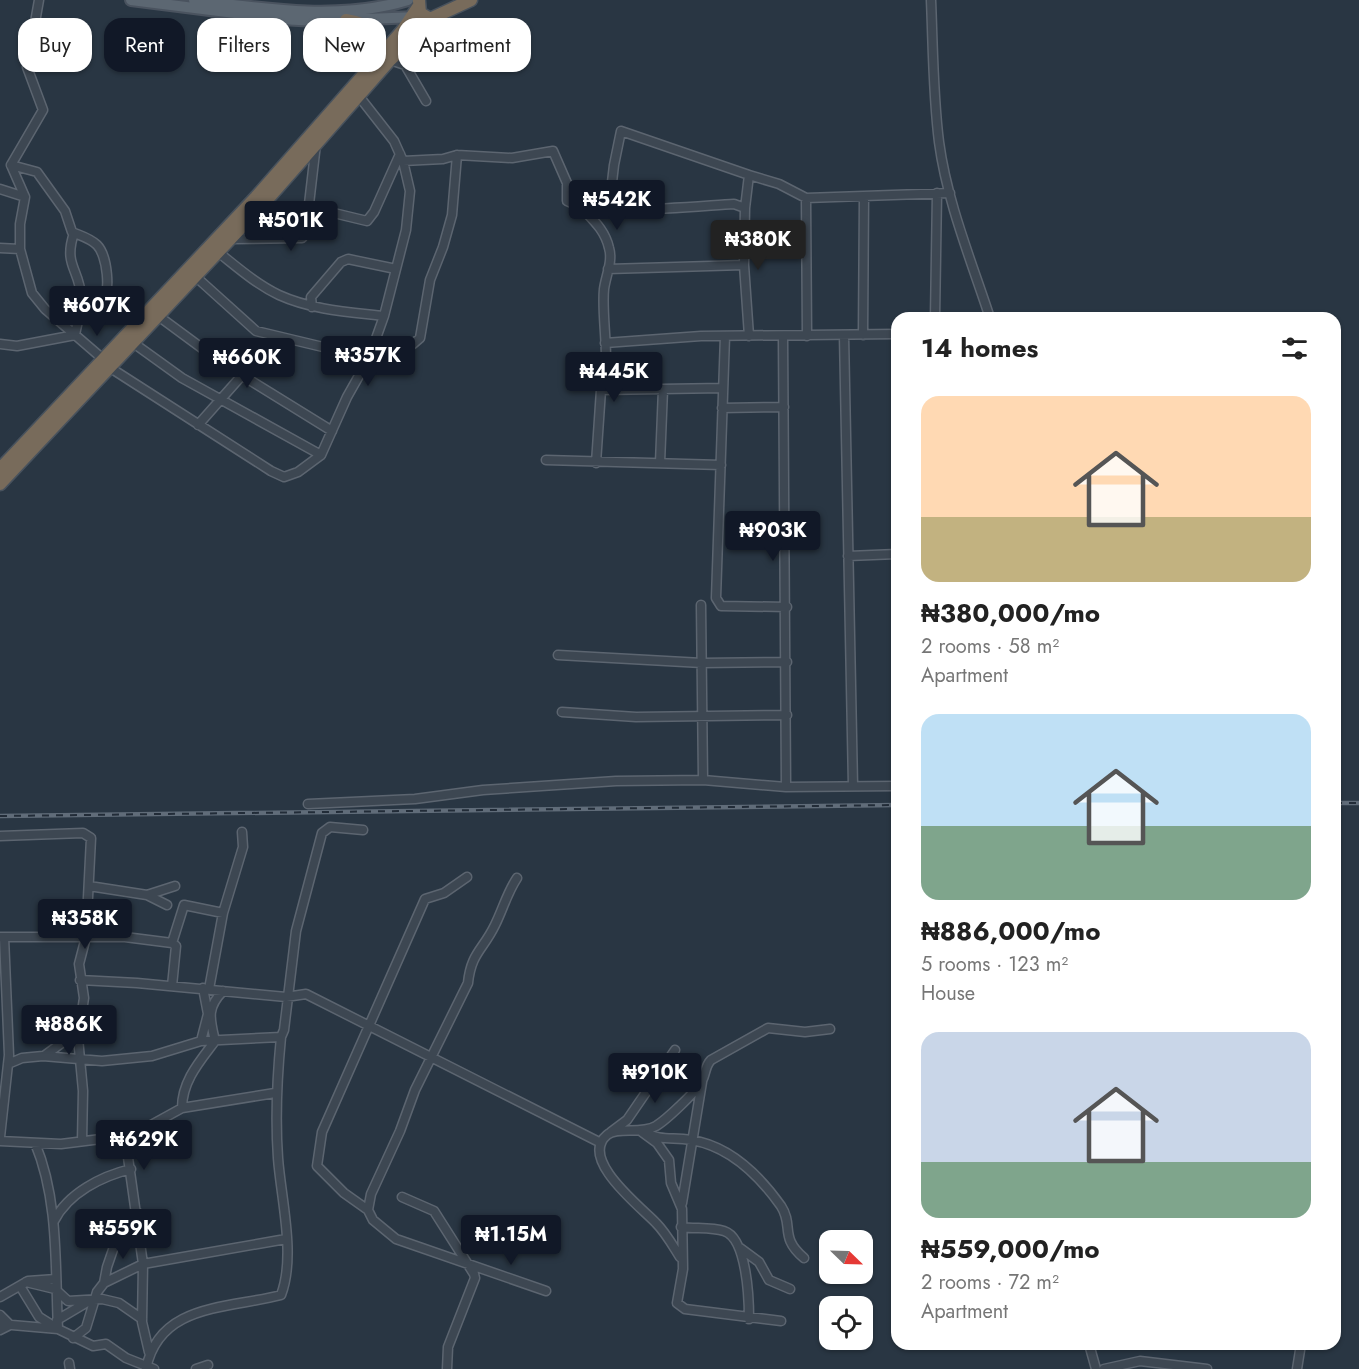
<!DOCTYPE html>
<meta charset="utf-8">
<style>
body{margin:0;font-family:Jost,sans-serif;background:#f6f6f6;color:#222;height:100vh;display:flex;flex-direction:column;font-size:22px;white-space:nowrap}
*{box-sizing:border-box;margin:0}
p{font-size:20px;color:#767676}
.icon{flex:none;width:33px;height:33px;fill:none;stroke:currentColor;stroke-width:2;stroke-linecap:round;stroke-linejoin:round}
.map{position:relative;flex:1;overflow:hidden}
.details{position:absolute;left:891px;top:312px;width:450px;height:1038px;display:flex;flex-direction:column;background:#fff;border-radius:18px;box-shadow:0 2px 4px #0004}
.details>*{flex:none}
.top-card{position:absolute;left:18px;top:18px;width:570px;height:54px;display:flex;gap:12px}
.needle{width:39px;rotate:113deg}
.fabs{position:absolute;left:819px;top:1230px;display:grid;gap:12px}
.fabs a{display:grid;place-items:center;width:54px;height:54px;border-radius:12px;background:#fff;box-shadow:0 2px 4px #0004;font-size:30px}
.price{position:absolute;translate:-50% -51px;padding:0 14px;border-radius:6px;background:#111827;color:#fff;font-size:20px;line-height:39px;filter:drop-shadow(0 2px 3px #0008)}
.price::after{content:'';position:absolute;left:50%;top:36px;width:18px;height:14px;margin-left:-9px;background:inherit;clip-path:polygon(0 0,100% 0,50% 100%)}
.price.current{background:#222;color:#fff}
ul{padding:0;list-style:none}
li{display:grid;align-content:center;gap:12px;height:318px;padding:0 30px}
li span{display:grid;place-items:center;height:186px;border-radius:18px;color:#555}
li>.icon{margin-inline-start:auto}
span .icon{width:108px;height:108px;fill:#fffc;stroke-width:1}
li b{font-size:26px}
h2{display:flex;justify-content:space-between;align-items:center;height:72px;padding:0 30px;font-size:26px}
.pill{padding:0 21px;border-radius:18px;background:#fff;box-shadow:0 2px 4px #0004;font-size:21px;line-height:54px}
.pill.current{background:#111827;color:#fff}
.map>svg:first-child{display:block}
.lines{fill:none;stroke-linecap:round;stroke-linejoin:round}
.minor-casing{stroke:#5c6570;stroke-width:11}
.major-casing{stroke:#4a535f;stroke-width:14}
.highway-casing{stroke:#48525d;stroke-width:15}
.minor{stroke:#3d4752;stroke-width:8}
.major{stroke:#5c6772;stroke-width:10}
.highway{stroke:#786b5b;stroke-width:12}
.rail-casing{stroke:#606c79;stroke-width:4.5}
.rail{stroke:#222c38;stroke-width:2;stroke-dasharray:7;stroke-linecap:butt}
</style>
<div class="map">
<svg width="1359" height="1369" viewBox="0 0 1359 1369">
<rect width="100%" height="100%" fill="#293643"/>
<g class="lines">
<!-- minor casing -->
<g class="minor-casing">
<path id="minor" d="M931,0C933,47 933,95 939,142C947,202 971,260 990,318
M390,60L405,65L426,101
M403,161L443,159L457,155L512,158L553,151L567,183V201C596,217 697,206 734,204L745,208L749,175L779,184L806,198L950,193
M11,165L25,197L20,224V249L32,293L45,309L103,359
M11,165L37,172L65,211L72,232C81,236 90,238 97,245C107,255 112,293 101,304C95,310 85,315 78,320
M11,165L43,110L27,67L39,0
M0,189L25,197
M806,198L807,336
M581,207C593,220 605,230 609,248C613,261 606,275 604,289C601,319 612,365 601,390L596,463
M313,208L367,221L374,212L400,154
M609,208L614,165L621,131L749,175
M745,208L744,265L749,336
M74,233C63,266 80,269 81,297C82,309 77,323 75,335
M230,239L302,238L306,233L313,208L309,204L316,144
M0,248L20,249
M218,252C237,267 256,284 279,295C312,310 349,312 384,316
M608,269L744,265
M195,276L256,331L369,358
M312,307L311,297L341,262L348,259L396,269
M157,315L222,363L332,431
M935,318L937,193
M844,335L853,786
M863,335L864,197
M725,336L716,598L721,606L787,607
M783,337L786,787
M132,342L182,378L321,455L347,397L369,358L384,316L406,230L410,191L403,161L394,141L358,95
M605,343L701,336L897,334
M0,344L17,346L75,335
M373,348L413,344L420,338L430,280L443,247L452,215L457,155
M109,367L271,471L284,477L298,472L321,455
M601,390L723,388
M722,408L784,407
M198,425L276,337
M546,460L721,465
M660,463L663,389
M848,556L897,554
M701,605L703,780
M558,655L702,663L787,662
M562,712L636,717L787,715
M308,804L415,799L483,790L616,781L703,780L786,787L897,786
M0,836L83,833L91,838L86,937L79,964L84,998L78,1038L83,1091L82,1141
M517,878C507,893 503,909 495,925C483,950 471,953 468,983L415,1090L400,1131L371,1194L368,1210L373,1220L396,1239L546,1291
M89,886L147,895L167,905
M147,895L175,886
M0,937H125L172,943
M80,980L137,983L286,997L306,994L601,1143
M172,986L176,946L172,943L184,905L223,913L243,847L242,832
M209,989L223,913
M201,1041L208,1014L203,988
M44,1056L78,1031
M8,1064L22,1058L43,1056L102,1061L152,1056L201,1041L281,1037L284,1030L296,931L322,833L330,827L363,830
M182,1108C182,1081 200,1061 215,1041C210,1019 206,1008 223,991
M611,1132L627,1120L675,1050
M125,1136L143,1264L142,1322L149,1352
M0,1137L9,1055L4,937
M0,1141L61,1144L133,1135L182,1108L275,1093
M35,1143C59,1200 55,1267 58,1329
M402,1197L434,1211L474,1274L475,1278L448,1347L447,1369
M682,1203L702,1082
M368,1210L344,1193L317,1166L322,1132L425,899L444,893L467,877
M54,1221C68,1193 102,1176 131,1169
M681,1227C695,1229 711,1227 724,1231C747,1238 749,1299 749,1319
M740,1248L759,1262L769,1280L790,1289
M680,1257C673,1246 666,1233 656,1223C642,1208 578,1159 607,1135C618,1126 640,1135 656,1126C666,1120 697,1091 702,1081C706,1073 705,1066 711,1060L768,1028L805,1032L830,1029
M26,1282L55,1289L68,1301L102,1299L119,1303L142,1319
M104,1283L143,1264L286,1239
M20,1286L39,1317L55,1327
M0,1297L28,1281L56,1279
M0,1315L10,1325L0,1330
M57,1320L89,1301
M781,1321L685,1309L677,1303L683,1269L682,1209L671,1183L669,1160L657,1143L642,1132C662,1141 671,1137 691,1140C730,1146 759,1175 781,1206C794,1226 779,1237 804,1258
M0,1324L58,1329L93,1346L106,1344L126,1358L154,1369
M73,1338L86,1328L97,1292L104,1283L107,1267L116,1241L137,1212
M1089,1344L1096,1369
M69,1363L70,1369
M146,1369C159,1303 228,1309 281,1295C296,1256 281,1199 278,1158C275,1117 277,1078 281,1037
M196,1369L208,1365
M1104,1369L1140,1361L1207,1369
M1297,1369L1301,1344"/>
</g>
<!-- major casing -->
<g class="major-casing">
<path id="major" d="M131,0L281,19L316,21L417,17
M194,0C263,9 340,21 408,0"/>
</g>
<!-- highway casing -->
<g class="highway-casing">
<path id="highway" d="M419,1L420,13L430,19L471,0
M346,20C367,23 386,34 375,58
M0,469L256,197L402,31L418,7
M0,484L266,201L390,60L435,19"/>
</g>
<!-- minor -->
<use href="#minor" class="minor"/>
<!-- major -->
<use href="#major" class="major"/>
<!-- highway -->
<use href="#highway" class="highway"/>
<!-- rail casing -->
<g class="rail-casing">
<path id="rail" d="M1335,803H1359
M0,816L897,805"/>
</g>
<!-- rail -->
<use href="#rail" class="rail"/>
</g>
</svg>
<div class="fabs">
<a><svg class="needle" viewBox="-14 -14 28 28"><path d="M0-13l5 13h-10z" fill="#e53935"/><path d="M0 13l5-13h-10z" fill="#767676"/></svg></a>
<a><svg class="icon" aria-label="locate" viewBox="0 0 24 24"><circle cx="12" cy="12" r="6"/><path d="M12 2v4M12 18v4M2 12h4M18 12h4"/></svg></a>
</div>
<b class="price" style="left:617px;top:231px">₦542K</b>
<b class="price" style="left:291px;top:252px">₦501K</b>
<b class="price current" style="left:758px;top:271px">₦380K</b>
<b class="price" style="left:97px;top:337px">₦607K</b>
<b class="price" style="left:368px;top:387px">₦357K</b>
<b class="price" style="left:247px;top:389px">₦660K</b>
<b class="price" style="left:614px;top:403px">₦445K</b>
<b class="price" style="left:773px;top:562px">₦903K</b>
<b class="price" style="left:85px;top:950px">₦358K</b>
<b class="price" style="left:69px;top:1056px">₦886K</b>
<b class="price" style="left:655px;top:1104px">₦910K</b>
<b class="price" style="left:144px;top:1171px">₦629K</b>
<b class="price" style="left:123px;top:1260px">₦559K</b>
<b class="price" style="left:511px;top:1266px">₦1.15M</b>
<div class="top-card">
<a class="pill">Buy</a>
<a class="pill current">Rent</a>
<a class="pill">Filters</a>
<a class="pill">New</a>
<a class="pill">Apartment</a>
</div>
<section class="details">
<h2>14 homes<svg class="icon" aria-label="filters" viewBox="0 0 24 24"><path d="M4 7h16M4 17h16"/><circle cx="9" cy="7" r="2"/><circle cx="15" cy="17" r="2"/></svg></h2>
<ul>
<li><span style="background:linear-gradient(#ffd9b3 65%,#c2b280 0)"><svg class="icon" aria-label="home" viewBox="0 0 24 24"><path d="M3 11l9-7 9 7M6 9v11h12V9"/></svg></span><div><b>₦380,000/mo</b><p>2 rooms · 58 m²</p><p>Apartment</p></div></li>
<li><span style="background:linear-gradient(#bfe0f5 60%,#7fa58c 0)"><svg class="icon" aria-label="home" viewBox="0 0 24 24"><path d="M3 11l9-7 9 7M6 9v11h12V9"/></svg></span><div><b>₦886,000/mo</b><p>5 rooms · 123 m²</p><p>House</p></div></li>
<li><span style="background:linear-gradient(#c9d6e8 70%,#7fa58c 0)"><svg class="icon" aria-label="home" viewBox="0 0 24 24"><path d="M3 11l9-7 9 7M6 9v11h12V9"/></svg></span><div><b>₦559,000/mo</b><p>2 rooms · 72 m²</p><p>Apartment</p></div></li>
</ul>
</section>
</div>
